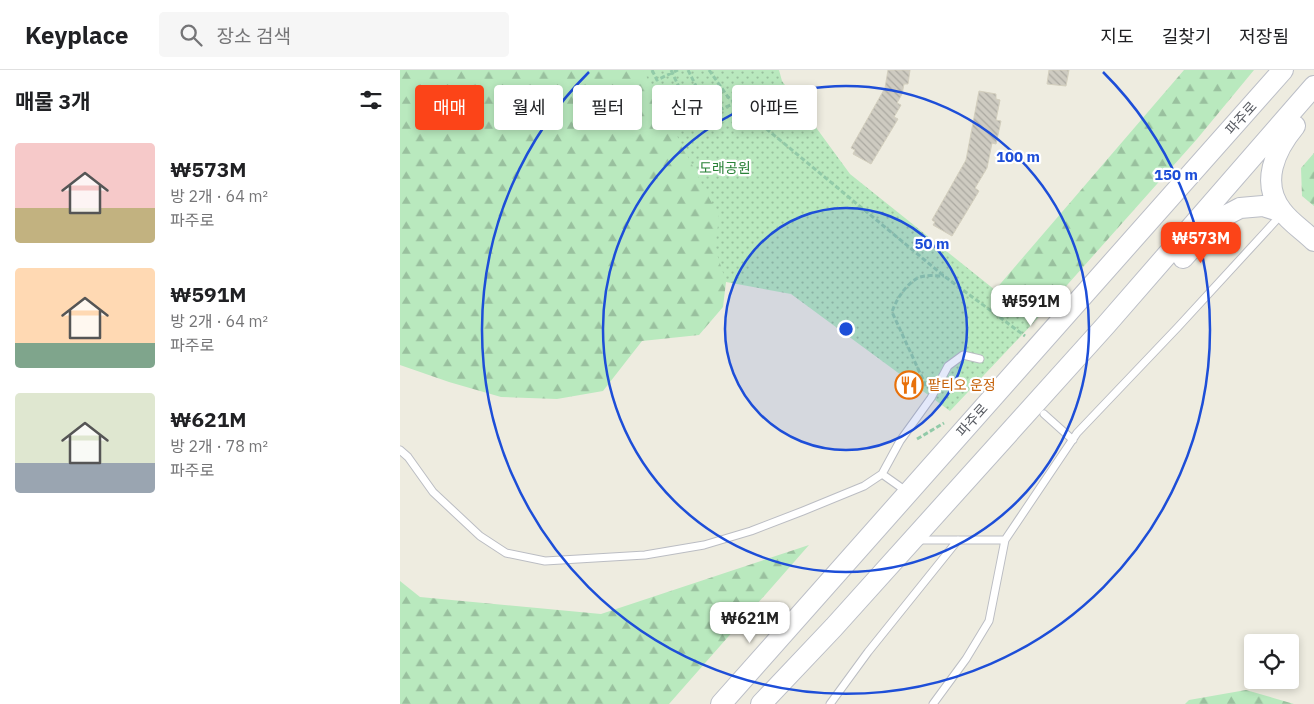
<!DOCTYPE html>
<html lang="ko">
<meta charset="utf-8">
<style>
body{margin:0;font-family:"IBM Plex Sans","Noto Sans KR",sans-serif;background:#f6f6f6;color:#202124;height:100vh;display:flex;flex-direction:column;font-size:19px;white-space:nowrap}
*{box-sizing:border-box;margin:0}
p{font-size:16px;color:#757577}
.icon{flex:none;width:28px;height:28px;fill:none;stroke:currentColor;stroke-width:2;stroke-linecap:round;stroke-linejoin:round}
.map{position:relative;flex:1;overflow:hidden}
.details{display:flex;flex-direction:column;background:#fff;width:400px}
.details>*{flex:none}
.banner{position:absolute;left:15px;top:15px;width:475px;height:45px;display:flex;gap:10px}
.controls{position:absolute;left:844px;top:564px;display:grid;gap:10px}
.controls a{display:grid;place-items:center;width:55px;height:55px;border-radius:5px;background:#fff;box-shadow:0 2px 8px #0003;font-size:25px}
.price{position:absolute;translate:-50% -42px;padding:0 11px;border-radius:10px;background:#fff;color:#222;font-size:16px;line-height:32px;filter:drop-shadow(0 1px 2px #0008)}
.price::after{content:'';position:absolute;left:50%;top:30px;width:15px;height:11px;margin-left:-8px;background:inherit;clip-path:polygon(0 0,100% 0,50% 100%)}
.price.active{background:#fc4418;color:#fff}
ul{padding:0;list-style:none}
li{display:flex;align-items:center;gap:15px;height:125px;padding:0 15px}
li span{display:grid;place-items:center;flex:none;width:140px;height:100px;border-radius:5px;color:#555}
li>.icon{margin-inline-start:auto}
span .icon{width:60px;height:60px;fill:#fffc;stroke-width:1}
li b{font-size:21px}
h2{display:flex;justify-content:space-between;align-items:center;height:60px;padding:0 15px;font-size:21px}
.pill{padding:0 18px;border-radius:5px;background:#fff;box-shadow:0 2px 8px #0003;font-size:18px;line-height:45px}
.pill.active{background:#fc4418;color:#fff}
header{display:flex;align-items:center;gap:30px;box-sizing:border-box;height:70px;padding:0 25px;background:#fff;border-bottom:1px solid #e0e0e0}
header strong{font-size:24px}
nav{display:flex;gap:28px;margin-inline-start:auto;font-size:18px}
.search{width:350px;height:45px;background:#f6f6f6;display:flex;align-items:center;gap:12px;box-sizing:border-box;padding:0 18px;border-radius:5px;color:#757577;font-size:19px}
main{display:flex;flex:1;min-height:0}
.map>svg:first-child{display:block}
.grass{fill:url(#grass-dots)}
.forest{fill:url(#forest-firs)}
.building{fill:url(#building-back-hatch);stroke:#d3cfbe}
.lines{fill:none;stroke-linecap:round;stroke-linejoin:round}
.lane-casing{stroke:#bbbdc3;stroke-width:9}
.secondary-casing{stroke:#bbbec6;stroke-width:22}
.path{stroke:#92caa8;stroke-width:3;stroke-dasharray:5 2.5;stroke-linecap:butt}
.lane{stroke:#fff;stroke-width:7}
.secondary{stroke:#fff;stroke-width:20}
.ring{fill:none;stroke:#1d4ed8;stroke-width:2.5}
.labels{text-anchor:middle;stroke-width:4.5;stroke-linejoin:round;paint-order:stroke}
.street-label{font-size:14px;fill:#595c63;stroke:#fff}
.park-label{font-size:14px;fill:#2a8238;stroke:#fff}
.food-label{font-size:14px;fill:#c56008;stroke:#fff;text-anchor:start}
.centre{fill:#1d4ed8;stroke:#fff;stroke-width:2.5}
.ring-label{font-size:15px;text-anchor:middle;font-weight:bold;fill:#1d4ed8;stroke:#fff;stroke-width:4.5;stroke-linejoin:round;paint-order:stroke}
</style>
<header>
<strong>Keyplace</strong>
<div class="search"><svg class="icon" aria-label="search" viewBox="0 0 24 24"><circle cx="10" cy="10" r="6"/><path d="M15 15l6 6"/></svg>장소 검색</div>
<nav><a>지도</a><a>길찾기</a><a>저장됨</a></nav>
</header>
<main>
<section class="details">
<h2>매물 3개<svg class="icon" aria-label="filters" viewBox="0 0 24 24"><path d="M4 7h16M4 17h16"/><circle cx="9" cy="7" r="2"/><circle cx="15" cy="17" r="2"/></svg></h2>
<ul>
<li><span style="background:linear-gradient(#f6c9c9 65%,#c2b280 0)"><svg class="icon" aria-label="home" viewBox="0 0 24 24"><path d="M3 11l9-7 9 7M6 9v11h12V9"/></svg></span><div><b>₩573M</b><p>방 2개 · 64 m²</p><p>파주로</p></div></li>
<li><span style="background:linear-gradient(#ffd9b3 75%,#7fa58c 0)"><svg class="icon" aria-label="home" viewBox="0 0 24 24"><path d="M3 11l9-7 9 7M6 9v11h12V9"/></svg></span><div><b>₩591M</b><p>방 2개 · 64 m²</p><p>파주로</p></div></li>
<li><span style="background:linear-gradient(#dfe7d0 70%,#9aa5b1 0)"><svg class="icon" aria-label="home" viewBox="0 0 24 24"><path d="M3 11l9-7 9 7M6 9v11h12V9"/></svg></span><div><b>₩621M</b><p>방 2개 · 78 m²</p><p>파주로</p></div></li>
</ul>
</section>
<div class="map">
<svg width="914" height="634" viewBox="0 0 914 634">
<defs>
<pattern id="grass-dots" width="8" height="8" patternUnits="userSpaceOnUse" patternTransform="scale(1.25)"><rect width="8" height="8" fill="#b9e9be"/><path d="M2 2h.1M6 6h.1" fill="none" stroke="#99c09e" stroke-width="1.8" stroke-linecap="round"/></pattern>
<pattern id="forest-firs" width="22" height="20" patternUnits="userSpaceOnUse" patternTransform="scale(1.25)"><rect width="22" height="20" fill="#b9e9be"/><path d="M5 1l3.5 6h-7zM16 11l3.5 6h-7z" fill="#99c09e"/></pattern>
<pattern id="building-back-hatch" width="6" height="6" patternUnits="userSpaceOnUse" patternTransform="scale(1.25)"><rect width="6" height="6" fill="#cecbc1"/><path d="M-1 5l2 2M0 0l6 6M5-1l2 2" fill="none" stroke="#aaa8a0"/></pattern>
</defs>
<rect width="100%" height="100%" fill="#eeece0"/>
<!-- grass -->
<path class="grass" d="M0,0H379L382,11L450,104L595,220L636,250L550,341L391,224L326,212L0,19Z"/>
<!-- forest -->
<path class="forest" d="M0,0H243L319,147L315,178L326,212L323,237L299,265L242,271L203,321L157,329L101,327L49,312L0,295Z
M784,0H854L797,69L636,250L595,220Z
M914,83V136L902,126L901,98Z
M409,475L269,634H0V511L20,527L201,544Z
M846,620L894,634H785L789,630Z"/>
<!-- building -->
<path class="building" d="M488,0H510L508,14H504L502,24L497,33L501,35L494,47L498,49L471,94L453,84L455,80L451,78L485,18Z
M649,0H669L666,16L647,14Z
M579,21L596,24V29L600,30L596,50L601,51L596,74L592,73L587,98L575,118L579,121L552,166L533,155L535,152L532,150L566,90Z"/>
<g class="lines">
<!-- lane casing -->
<g class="lane-casing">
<path id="lane" d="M644,344L673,370
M0,380L8,387L33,422L80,466L106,483L145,491L245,485L304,475L351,461L403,441L464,416L482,404L500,371L531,328L548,296L563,285L580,289
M482,404L506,421
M517,470H605
M430,634L468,582L558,470
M533,634L566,589L589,551L605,470L677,363L778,257L881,145"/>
</g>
<!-- secondary casing -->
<g class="secondary-casing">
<path id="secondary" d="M895,56C875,80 860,113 882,141C890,152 904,161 914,171
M783,188L817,150L840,138L863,136L882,142
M321,634L883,0
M361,634L434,557L706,255L914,16"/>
</g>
<!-- path -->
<path class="path" d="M252,0L257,10L278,0
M271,0L295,51L335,33
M288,0L310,44
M309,0L328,27L544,206L625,266
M526,316L492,242C496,230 504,217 516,209C523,204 535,206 544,206
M517,369L544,353"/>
<!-- lane -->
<use href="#lane" class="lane"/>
<!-- secondary -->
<use href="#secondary" class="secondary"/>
</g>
<!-- distance rings -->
<circle cx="446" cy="259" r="121" fill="#1d4ed8" fill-opacity=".12"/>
<g class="ring">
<circle cx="446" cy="259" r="121"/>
<circle cx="446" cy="259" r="243"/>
<path d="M703 2A364 364 0 1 1 189 2"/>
</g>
<!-- icons -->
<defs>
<g id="restaurant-ring" transform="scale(1.4375)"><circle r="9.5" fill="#fff" stroke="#e8710a" stroke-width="1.5"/><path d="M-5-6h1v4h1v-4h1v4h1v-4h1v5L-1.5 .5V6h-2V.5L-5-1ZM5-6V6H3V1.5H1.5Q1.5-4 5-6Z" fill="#e8710a"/></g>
</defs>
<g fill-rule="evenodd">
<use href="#restaurant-ring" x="509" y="315"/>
</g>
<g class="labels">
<!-- street labels -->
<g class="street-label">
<text transform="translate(841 48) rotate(-48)" y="5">파주로</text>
<text transform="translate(572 350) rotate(-48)" y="5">파주로</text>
</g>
<!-- park labels -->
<g class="park-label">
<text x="325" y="103">도래공원</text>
</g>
<!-- food labels -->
<g class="food-label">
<text x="528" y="320">팥티오 운정</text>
</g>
</g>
<circle cx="446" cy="259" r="8" class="centre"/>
<g class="ring-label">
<text x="618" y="92">100 m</text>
<text x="776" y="110">150 m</text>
<text x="532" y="179">50 m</text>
</g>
</svg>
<div class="controls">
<a><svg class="icon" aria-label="locate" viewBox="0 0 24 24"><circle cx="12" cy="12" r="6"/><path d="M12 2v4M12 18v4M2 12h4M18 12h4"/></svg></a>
</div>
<b class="price active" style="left:801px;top:194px">₩573M</b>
<b class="price" style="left:631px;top:257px">₩591M</b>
<b class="price" style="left:350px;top:574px">₩621M</b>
<div class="banner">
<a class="pill active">매매</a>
<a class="pill">월세</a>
<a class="pill">필터</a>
<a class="pill">신규</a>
<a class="pill">아파트</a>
</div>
</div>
</main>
